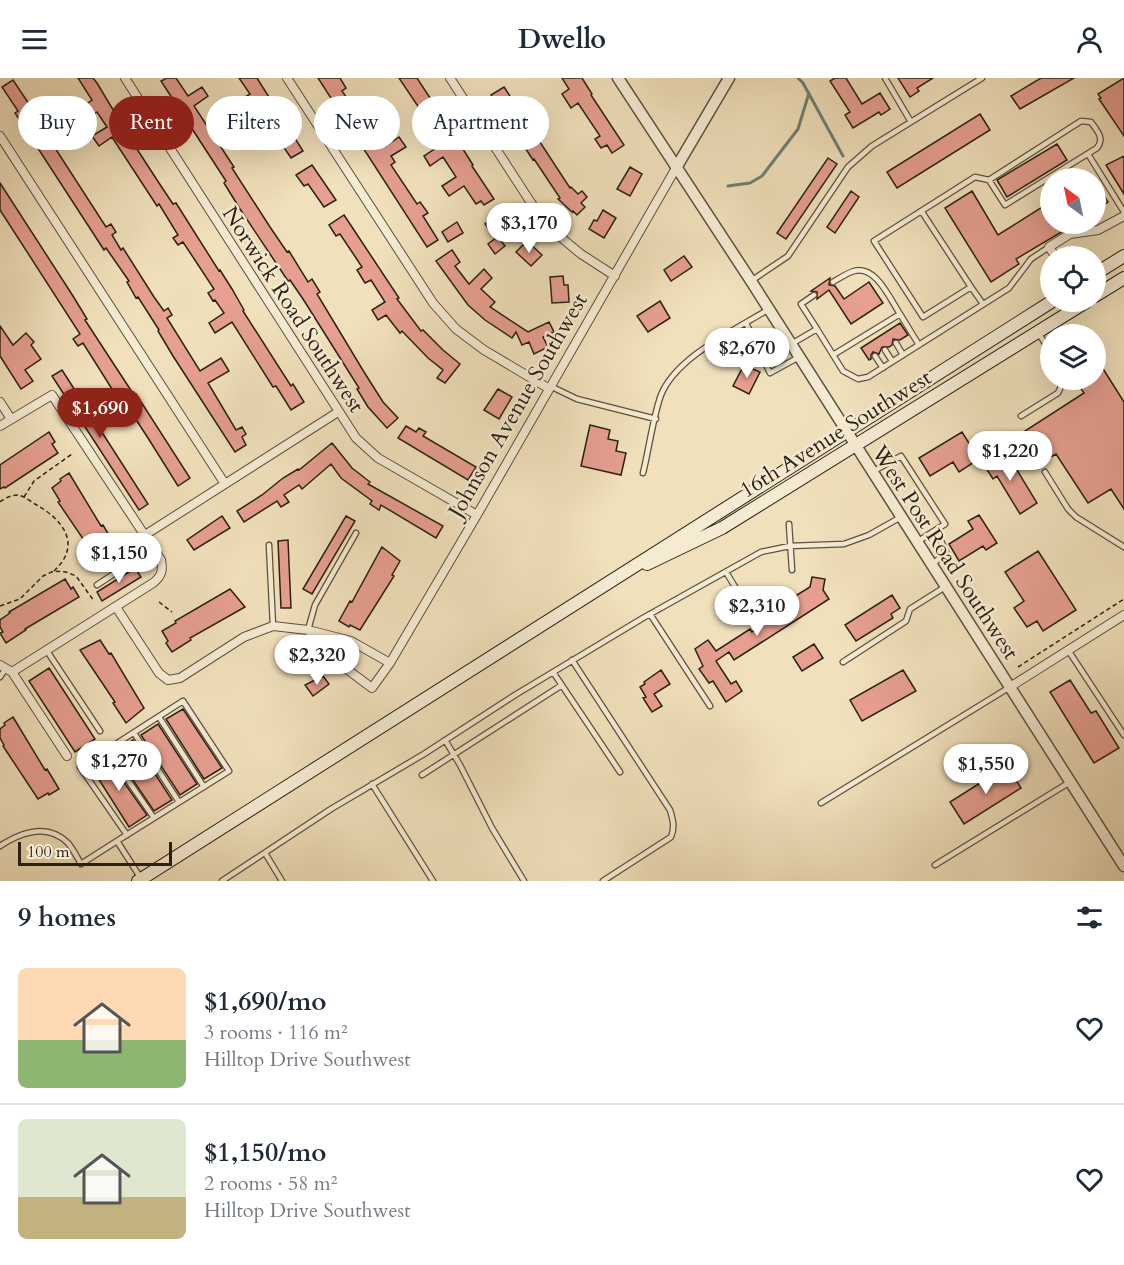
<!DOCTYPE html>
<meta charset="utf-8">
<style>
body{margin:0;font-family:Cardo,serif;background:#f6f6f7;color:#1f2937;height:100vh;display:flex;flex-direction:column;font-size:22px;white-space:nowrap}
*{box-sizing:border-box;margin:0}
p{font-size:20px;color:#747a83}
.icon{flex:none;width:33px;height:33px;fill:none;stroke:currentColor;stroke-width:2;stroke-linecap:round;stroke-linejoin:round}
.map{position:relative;height:803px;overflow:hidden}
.panel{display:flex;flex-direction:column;background:#fff;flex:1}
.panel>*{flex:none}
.hud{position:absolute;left:18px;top:18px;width:600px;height:54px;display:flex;gap:12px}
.needle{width:39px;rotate:327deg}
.buttons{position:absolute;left:1040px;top:90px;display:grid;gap:12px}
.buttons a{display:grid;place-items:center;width:66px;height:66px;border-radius:50%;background:#fff;box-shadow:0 6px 24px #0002;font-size:30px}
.scale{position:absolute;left:18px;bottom:15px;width:154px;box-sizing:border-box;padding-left:6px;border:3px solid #2b2014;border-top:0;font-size:16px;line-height:21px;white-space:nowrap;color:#2b2014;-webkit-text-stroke:4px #f5ebd3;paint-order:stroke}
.price{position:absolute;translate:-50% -51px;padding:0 14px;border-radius:21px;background:#fff;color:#222;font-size:20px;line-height:39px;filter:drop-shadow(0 2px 3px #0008)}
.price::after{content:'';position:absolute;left:50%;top:36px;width:18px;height:14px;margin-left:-9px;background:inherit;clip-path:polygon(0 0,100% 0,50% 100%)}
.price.active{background:#8f2418;color:#fff}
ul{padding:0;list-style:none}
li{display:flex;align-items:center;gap:18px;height:150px;padding:0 18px}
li+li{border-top:2px solid #e0e1e3}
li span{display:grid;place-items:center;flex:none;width:168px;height:120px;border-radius:9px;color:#555}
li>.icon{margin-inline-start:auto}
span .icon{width:72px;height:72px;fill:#fffc;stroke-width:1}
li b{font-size:26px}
h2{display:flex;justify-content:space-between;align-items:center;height:72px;padding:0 18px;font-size:26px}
.tag{padding:0 21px;border-radius:27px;background:#fff;box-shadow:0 6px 24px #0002;font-size:21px;line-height:54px}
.tag.active{background:#8f2418;color:#fff}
header{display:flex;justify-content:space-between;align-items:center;height:78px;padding:0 18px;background:#fff;font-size:27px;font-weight:600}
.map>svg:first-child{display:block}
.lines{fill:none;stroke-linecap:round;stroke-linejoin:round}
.stream{stroke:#6e7e73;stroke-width:3}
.building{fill:#e69f90;stroke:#2b2014;stroke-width:1.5}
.service-casing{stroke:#5c503e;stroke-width:7}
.minor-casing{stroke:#5c503e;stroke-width:10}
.tertiary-casing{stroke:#5c503e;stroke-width:13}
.secondary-casing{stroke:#2b2014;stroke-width:14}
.path{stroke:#2b2014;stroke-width:1.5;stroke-dasharray:4.5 3;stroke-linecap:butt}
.service{stroke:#f5ebd3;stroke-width:4.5}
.minor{stroke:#f5ebd3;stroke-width:8}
.tertiary{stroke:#f5ebd3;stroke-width:10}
.secondary{stroke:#f5ebd3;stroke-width:12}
.labels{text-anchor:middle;stroke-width:5;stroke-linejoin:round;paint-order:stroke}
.street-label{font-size:22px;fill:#2b2014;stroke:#f5ebd3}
</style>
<header><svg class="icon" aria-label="menu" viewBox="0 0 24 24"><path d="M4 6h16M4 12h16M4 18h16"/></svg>Dwello<svg class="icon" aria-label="person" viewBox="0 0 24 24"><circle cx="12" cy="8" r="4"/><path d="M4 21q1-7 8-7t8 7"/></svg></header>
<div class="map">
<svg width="1124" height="803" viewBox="0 0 1124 803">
<rect width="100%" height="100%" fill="#f0e0bb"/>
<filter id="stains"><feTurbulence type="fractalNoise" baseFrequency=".00333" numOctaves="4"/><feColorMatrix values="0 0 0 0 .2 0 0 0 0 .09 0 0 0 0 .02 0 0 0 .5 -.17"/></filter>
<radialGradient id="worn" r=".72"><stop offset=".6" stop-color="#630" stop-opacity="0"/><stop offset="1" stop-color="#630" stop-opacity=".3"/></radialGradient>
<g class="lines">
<!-- stream -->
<path class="stream" d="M798,0L803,5L843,78
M728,108L750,105L762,98L798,51L809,15"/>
</g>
<!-- building -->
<path class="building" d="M78,0H93L97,5L121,45H120L159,105L173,126L176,125L219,193L220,192L232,211L244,232L243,233L291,308L293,306L304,324L291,332L276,308L273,309L232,244L215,255L209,245L224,235L215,222L213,223L208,215L214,211L183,164L178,167L173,160L178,157L159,126L157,128L112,59L99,68L92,58L107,49L97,34L78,47L71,37L92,22Z
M167,0H176L188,18L202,9L208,18L194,28L234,89L232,90L270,149L287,174L289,173L308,204L312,201L320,214L317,216L364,294L383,324L398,340L387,350L368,329L357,311L359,310L303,221L290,202L288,203L240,131L224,105L226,103L161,3Z
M239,0H257L303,73L291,80L279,62L264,71L249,47L245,50L238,39L252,31L245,19L250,16Z
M318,0H340L346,10L342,13L357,35L376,23L381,31L367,40L386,68L399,59L406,69L391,78L395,84L391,87L417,126L420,124L428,135L423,138L438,162L427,169Z
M399,0H417L451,52L452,51L458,59L456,60L473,87L472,88L494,121L484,127L481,123L476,126L464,108L449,118L442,108L456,99L443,79L430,88L424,78L439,68L436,64L440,61Z
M562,0H582L592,16L591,17L624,67L612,75L607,67L601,70L595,61L600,58L578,25L571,30L562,16L569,11Z
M835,0H846L862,26L880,15L890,31L881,37L879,34L853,50L845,37L850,34L830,3Z
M898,0H933L917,10L919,13L910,19Z
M1041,0H1074L1020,31L1011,18Z
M1124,0V58L1099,21L1101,20L1098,16Z
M13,2L31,29L34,26L39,34L34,38L48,60L66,49L72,59L55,70L106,149L111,146L116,154L112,157L121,172L123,170L154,219L164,233L168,230L172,237L167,240L200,293L221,280L229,293L208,305L236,352L242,349L246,356L242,359L246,367L235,374L173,278L158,253L159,252L138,219L136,220L127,204L129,203L106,170L104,172L15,35L18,33L2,9Z
M504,9L570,110L571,109L578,116L582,113L587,119L581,125L585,129L577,137L573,133L572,134L558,121L560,120L534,81L533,82L491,17Z
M980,36L990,52L897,110L887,94Z
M1057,66L1067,82L1007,119L997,102Z
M1124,78V116L1106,87Z
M828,80L837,86L786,161L777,155Z
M312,87L336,122L324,129L308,106L304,108L296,97Z
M630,89L642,96L630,118L617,111Z
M1095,103L1108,124L1095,133Z
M0,105L73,218L87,241L85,242L115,288L134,317L136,316L190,400L178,408L148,360L120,317L117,319L83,265L78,268L73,261L80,256L0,132Z
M851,113L859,119L835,155L827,149Z
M972,113L998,157L1050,124V146H1075L1016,181L1019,186L991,204L945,130Z
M603,132L616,140L604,160L589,151L594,142L597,143Z
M502,133L513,149L498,159L505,168L495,176L488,166L496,160L485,146Z
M344,137L399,220L397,221L421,253L423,252L443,272L460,286L445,305L437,300L443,292L428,280L402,253L400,255L386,237L378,242L372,232L385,224L371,202L365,205L357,192L362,189L340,156L336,158L329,147Z
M457,144L463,155L448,164L442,154Z
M527,163L542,177L531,188L516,174Z
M452,172L460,184L455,188L469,206L484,191L492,200L481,211L495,224L490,229L528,254L549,244L554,254L543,259L548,269L534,276L529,264L522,267L516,254L512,260L485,242L468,227L436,183Z
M684,178L692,189L671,203L664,192Z
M563,198L564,207H568L569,224L552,225L550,199Z
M830,200L829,207L835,208L844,221L869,204L883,225L851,246L829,212L817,221V214L811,213Z
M660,223L670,240L648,254L637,238Z
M900,245L908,257L900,262L893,261L892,267L889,269H882L879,276L873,274L871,277V281L869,282L861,270Z
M0,248L13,267L26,255L34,264L31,267L41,281L25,292L33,303L21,311L0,278Z
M1095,278L1124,324V431L1111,411L1088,425L1056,376L1044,383L1025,353L1084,315L1075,302H1095Z
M744,287L760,294L749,316L733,308Z
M62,292L148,426L139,432L52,298Z
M498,311L512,319L499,341L484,332Z
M590,347L610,352L608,361L618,363L616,373L626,375L621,397L581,388Z
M406,348L416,354L419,350L426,354L423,358L476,389L468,402L398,360Z
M49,354L55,364L52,366L58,375L5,410L4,409L0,411V387Z
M962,354L979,381L959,394L953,384L930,398L919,380Z
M332,365L352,390L370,404L368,406L443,448L436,460L381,427L379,432L370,426L372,423L341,400L331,386L302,411L299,407L284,417L289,424L281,429L277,423L244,444L237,433L262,417L283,400L298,391L299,392Z
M997,372L1012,395L1017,392L1037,425L1020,436L997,398L993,401L981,382Z
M69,395L101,448L103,447L115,467L105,473L104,471L94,477L58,424L60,423L52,410L61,403L60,401Z
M979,437L997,465L986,472L983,468L959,483L949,466L973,451L968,443Z
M222,438L230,450L194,472L187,462Z
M346,438L355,443L312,516L303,511Z
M288,462L291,530H281L278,463Z
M382,469L400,483L392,497L394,498L360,552L350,547L349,549L339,543L350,523L352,524Z
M1038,473L1076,532L1043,553L1037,543L1027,549L1014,530L1024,523L1005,494Z
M135,490L141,499L102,523L97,514Z
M812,499L825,501L823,512L829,521L734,582L729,574L716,583L731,606L736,603L742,613L726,624L713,603L709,605L699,591L703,588L695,571L708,562L716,573L750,551L752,554L774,539L772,538L794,523L792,520L810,509Z
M65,501L71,511L73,509L79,519L25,551L26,552L6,565L0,555L3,554L0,549V542L10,535L9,534Z
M230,511L245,529L190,560L191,562L172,574L166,565L168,563L162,553L176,545L175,543Z
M892,517L900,530L891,536L893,540L856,563L845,547Z
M100,562L109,576L111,575L144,630L126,645L113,625L115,624L80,572Z
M814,566L823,580L802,593L793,579Z
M49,590L95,661L75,674L29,603Z
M661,592L670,606L654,616L662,628L652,634L643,620L646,619L640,609L645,606L644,604Z
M903,592L916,613L862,643L850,622Z
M323,598L329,606L313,618L305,607Z
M1070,602L1091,635L1096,633L1119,670L1094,685L1050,614Z
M183,631L222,690L204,701L166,641Z
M13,639L45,692L47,691L59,711L49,717L48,715L38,721L3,668L4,667L0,660V651L5,647L4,645Z
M158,646L197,706L180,717L141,657Z
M133,662L172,722L154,733L114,674Z
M106,679L147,737L129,749L91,689Z
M1007,688L1021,710L964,746L950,724Z"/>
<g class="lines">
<!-- service casing -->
<g class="service-casing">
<path id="service" d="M885,0L911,44
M1081,43L1091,44C1097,53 1105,60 1097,70L1005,127L989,102Z
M1088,76L1124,134
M922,134L971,209
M751,203L788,178L848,89L872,68L982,0
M833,204C840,200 847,195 854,193C876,187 890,221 900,236
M814,217L801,226L817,251
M983,226L971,209L923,239L874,163L975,99L989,102
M746,245L770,295L799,279
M1039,256L1050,273
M793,265L817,251L843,293L858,301L868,299L1009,210L1031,181L1049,169
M896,265L903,277
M885,272L892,283
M833,277L900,236L919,267
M875,278L883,290
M550,308L577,321L656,341
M1021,338L1058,315L1064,302
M872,394L901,378L945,446L917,464
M1045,394L1068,431L1076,439L1124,469
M643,395C649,371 653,339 661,317C676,279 735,252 769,231
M789,446L792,492
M269,467L273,548
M932,487L946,474L936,452
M726,494L740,517
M97,507L153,470
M650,536L710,628
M308,552L315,527L356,455
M1068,572L1124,657
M47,573L100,653
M572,582L670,732C673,742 675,749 671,759L603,803
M843,584L906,543L910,531L945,509
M553,594L620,694
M0,599L6,590
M159,639L204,709
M134,655L179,724
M445,662L460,687L492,750L524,803
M107,672L154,740
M422,697L562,607
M372,706L433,803
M821,725L1010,609
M127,757L80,689L183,623L229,693L117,763L140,799
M0,768C20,755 47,744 68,765C73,771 77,779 81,786L117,763
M265,775L282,803
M935,787L1070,704
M222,803L331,731L424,676L515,617L643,540L761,474L790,468L844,466L869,457L901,439"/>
</g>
<!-- minor casing -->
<g class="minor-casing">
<path id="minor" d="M125,0L356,360L378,380L477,437
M287,0L433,225L456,251L484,272L548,310
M450,0L537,134L558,157L581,176L615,198
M0,58L225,406
M1055,178L1049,169L1070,156L1098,152L1124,138
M0,324L11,341
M0,348L52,317L161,482C163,492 162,498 153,505L12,594
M145,457L338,334
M116,529L159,595L168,602L180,600L244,559L273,548L308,552L351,563L390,585
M308,552L340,586L372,610L390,585L477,437L676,90
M0,587L12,594L67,678
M1010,609L1124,537"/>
</g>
<!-- tertiary casing -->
<g class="tertiary-casing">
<path id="tertiary" d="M618,0L751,203L1124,788
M676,90L729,0"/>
</g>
<!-- secondary casing -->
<g class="secondary-casing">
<path id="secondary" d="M1095,196L1124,178
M1095,218L1124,200
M647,486L722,450L1086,224
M138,803L1051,224"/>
</g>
<!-- path -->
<path class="path" d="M24,419L34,403L72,376
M0,424C5,420 11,417 18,417C24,418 30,423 35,426C64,442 82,467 54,493
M159,524L172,534
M0,528L20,521L43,498L54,493L66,494L76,498L94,523
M1018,589L1124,521"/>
<!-- service -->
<use href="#service" class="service"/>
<!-- minor -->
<use href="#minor" class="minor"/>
<!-- tertiary -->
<use href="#tertiary" class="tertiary"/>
<!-- secondary -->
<use href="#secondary" class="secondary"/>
</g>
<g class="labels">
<!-- street labels -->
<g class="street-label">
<text transform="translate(294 231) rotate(57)" y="8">Norwick Road Southwest</text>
<text transform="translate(517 327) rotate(-60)" y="8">Johnson Avenue Southwest</text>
<text transform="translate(835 355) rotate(-32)" y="8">16th Avenue Southwest</text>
<text transform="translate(946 474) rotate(57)" y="8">West Post Road Southwest</text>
</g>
</g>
<rect width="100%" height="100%" filter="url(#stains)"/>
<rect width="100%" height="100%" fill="url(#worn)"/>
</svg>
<div class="buttons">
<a><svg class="needle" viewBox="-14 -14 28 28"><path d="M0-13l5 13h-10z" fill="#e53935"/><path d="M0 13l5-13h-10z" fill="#747a83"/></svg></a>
<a><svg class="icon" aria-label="locate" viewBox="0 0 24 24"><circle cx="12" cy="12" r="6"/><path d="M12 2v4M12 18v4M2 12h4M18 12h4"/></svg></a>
<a><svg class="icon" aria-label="layers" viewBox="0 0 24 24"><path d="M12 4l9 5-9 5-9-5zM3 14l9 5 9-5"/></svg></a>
</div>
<div class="scale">100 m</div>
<b class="price" style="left:529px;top:176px">$3,170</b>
<b class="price" style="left:747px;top:301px">$2,670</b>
<b class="price active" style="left:100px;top:361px">$1,690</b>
<b class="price" style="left:1010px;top:404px">$1,220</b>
<b class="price" style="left:119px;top:506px">$1,150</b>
<b class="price" style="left:757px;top:559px">$2,310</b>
<b class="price" style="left:317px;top:608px">$2,320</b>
<b class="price" style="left:119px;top:714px">$1,270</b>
<b class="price" style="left:986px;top:717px">$1,550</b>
<div class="hud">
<a class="tag">Buy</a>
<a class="tag active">Rent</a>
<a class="tag">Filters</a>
<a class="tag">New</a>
<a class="tag">Apartment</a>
</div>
</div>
<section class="panel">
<h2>9 homes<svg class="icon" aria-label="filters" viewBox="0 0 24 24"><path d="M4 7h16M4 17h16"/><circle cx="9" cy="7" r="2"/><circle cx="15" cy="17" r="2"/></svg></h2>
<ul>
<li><span style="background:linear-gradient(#ffd9b3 60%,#8fb573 0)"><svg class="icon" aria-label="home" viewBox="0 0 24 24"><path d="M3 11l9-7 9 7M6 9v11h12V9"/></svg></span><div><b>$1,690/mo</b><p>3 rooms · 116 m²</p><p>Hilltop Drive Southwest</p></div><svg class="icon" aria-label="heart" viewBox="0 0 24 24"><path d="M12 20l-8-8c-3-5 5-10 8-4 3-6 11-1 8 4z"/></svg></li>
<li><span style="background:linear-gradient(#dfe7d0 65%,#c2b280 0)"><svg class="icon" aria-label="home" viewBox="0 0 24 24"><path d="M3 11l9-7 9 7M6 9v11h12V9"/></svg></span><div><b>$1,150/mo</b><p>2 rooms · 58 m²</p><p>Hilltop Drive Southwest</p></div><svg class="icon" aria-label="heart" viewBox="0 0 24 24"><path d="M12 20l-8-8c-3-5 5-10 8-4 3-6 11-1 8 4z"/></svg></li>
</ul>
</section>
